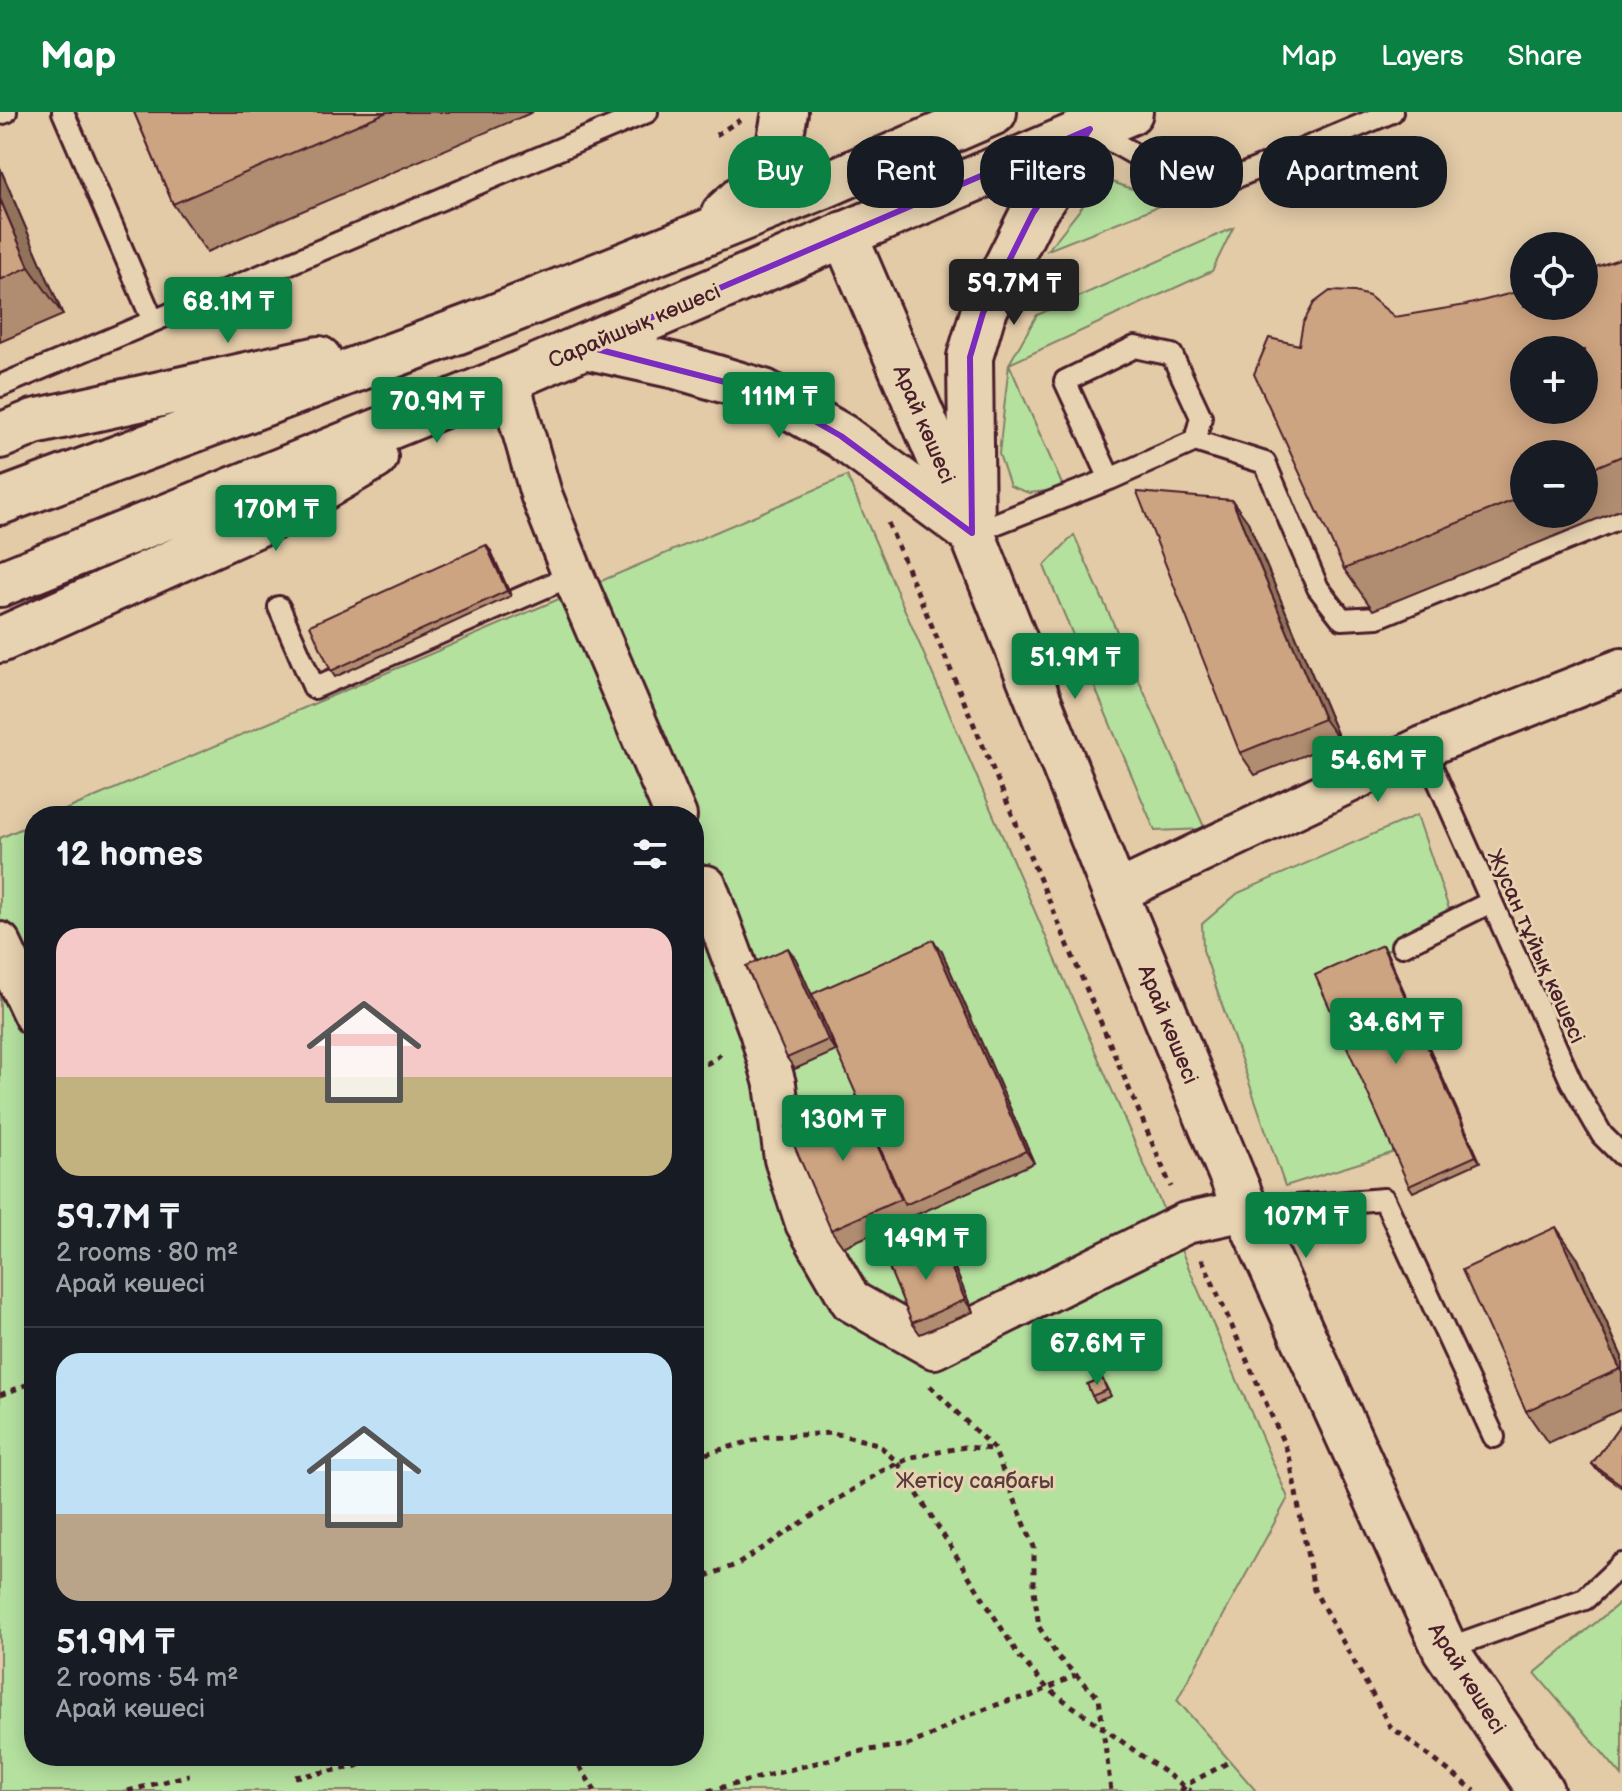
<!DOCTYPE html>
<meta charset="utf-8">
<style>
body{margin:0;font-family:"Balsamiq Sans",sans-serif;background:#242831;color:#f1f3f6;height:100vh;display:flex;flex-direction:column;font-size:30px;white-space:nowrap}
*{box-sizing:border-box;margin:0}
p{font-size:26px;color:#9ea1a6}
.icon{flex:none;width:44px;height:44px;fill:none;stroke:currentColor;stroke-width:2;stroke-linecap:round;stroke-linejoin:round}
.map{position:relative;flex:1;overflow:hidden}
.side{position:absolute;left:24px;top:694px;width:680px;height:960px;display:flex;flex-direction:column;background:#171b24;border-radius:32px;box-shadow:0 4px 20px #0003}
.side>*{flex:none}
.banner{position:absolute;left:728px;top:24px;width:760px;height:72px;display:flex;gap:16px}
.tools{position:absolute;left:1510px;top:120px;display:grid;gap:16px}
.tools a{display:grid;place-items:center;width:88px;height:88px;border-radius:50%;background:#171b24;box-shadow:0 4px 20px #0003;font-size:40px}
.price{position:absolute;translate:-50% -68px;padding:0 18px;border-radius:8px;background:#0b8043;color:#fff;font-size:26px;line-height:52px;filter:drop-shadow(0 2px 4px #0008)}
.price::after{content:'';position:absolute;left:50%;top:48px;width:24px;height:18px;margin-left:-12px;background:inherit;clip-path:polygon(0 0,100% 0,50% 100%)}
.price.on{background:#222;color:#fff}
ul{padding:0;list-style:none}
li{display:grid;align-content:center;gap:16px;height:424px;padding:0 32px}
li+li{border-top:2px solid #363941}
li span{display:grid;place-items:center;height:248px;border-radius:24px;color:#555}
li>.icon{margin-inline-start:auto}
span .icon{width:144px;height:144px;fill:#fffc;stroke-width:1}
li b{font-size:34px}
h2{display:flex;justify-content:space-between;align-items:center;height:96px;padding:0 32px;font-size:34px}
.chip{padding:0 28px;border-radius:32px;background:#171b24;box-shadow:0 4px 20px #0003;font-size:28px;line-height:72px}
.chip.on{background:#0b8043;color:#fff}
header{display:flex;align-items:center;gap:48px;box-sizing:border-box;height:112px;padding:0 40px;background:#0b8043;color:#fff}
header strong{font-size:38px}
nav{display:flex;gap:44px;margin-inline-start:auto;font-size:28px}
.map>svg:first-child{display:block}
.green{fill:#b5e19f;stroke:#808065;stroke-width:2}
.lines{fill:none;stroke-linecap:round;stroke-linejoin:round}
.service-casing{stroke:#4a1f2b;stroke-width:26}
.minor-casing{stroke:#4a1f2b;stroke-width:46}
.tertiary-casing{stroke:#4a1f2b;stroke-width:50}
.secondary-casing{stroke:#4a1f2b;stroke-width:50}
.path{stroke:#4a1f2b;stroke-width:5;stroke-dasharray:6 6;stroke-linecap:butt}
.service{stroke:#e7d3b1;stroke-width:20}
.minor{stroke:#e7d3b1;stroke-width:40}
.tertiary{stroke:#e7d3b1;stroke-width:44}
.secondary{stroke:#e7d3b1;stroke-width:44}
.wall{fill:#b08d6f;stroke:#4a1f2b;stroke-width:2;fill-rule:evenodd}
.shaded-wall{fill:#90735a;stroke:#4a1f2b;stroke-width:2}
.building{fill:#cda481;stroke:#4a1f2b;stroke-width:2;fill-rule:evenodd}
.marked{fill:none;stroke:#7b2cbf;stroke-width:6;stroke-linejoin:round}
.labels{text-anchor:middle;stroke-width:6;stroke-linejoin:round;paint-order:stroke}
.street-label{font-size:22px;fill:#4a1f2b;stroke:#e7d3b1}
.park-label{font-size:22px;fill:#5a3c3c;stroke:#e7d3b1}
</style>
<header>
<strong>Map</strong>
<nav><a>Map</a><a>Layers</a><a>Share</a></nav>
</header>
<div class="map">
<svg width="1622" height="1679" viewBox="0 0 1622 1679">
<rect width="100%" height="100%" fill="#e3cba8"/>
<filter id="ink" filterUnits="userSpaceOnUse"><feTurbulence type="fractalNoise" baseFrequency=".0125" numOctaves="2"/><feDisplacementMap in="SourceGraphic" scale="16" xChannelSelector="R" yChannelSelector="G"/><feConvolveMatrix kernelMatrix="1 2 1 2 8 2 1 2 1" color-interpolation-filters="sRGB"/></filter>
<g filter="url(#ink)">
<!-- green -->
<path class="green" d="M1104,67L1169,90L1048,138Z
M1233,116L1212,159L1009,252L1064,377L1029,381L1010,374L999,342L1009,252L1037,203Z
M847,364L1288,1386L1177,1588L1256,1679H0V726L34,711V1644H694V704H51Z
M1074,423L1205,717L1155,719L1044,454Z
M1417,703L1449,797L1386,839L1395,1040L1285,1074L1203,838L1202,812L1238,781Z
M1622,1489V1664L1535,1561Z"/>
<g class="lines">
<!-- service casing -->
<g class="service-casing">
<path id="service" d="M63,0L153,209
M0,2L6,0
M1090,17L1194,76L1220,72L1392,0
M0,274L647,0
M1110,367L1065,269L1135,235L1172,243L1201,305L1195,329
M972,421L1110,367L1195,329L1265,351L1318,476L1342,507L1378,505L1622,405
M279,495L314,576L573,463
M1423,635L1571,969L1602,1023L1622,1043
M1402,834L1491,790
M1246,1098L1384,1087L1494,1325
M1445,1537L1585,1487L1622,1452"/>
</g>
<!-- minor casing -->
<g class="minor-casing">
<path id="minor" d="M508,267L541,382L573,463L676,704
M706,774L760,919L775,972L785,1047L806,1111L851,1189L934,1236L1186,1111L1246,1098
M1115,781L1423,635L1622,557
M0,831L34,903"/>
</g>
<!-- tertiary casing -->
<g class="tertiary-casing">
<path id="tertiary" d="M844,122L972,421L1115,781L1246,1098L1445,1537L1541,1679"/>
</g>
<!-- secondary casing -->
<g class="secondary-casing">
<path id="secondary" d="M724,102L775,56L785,0
M585,234L676,254L764,280L841,324L972,421
M0,324L34,310L319,247
M0,390L477,212L823,74L994,0
M972,421L970,245L983,201L1033,101L1090,17
M0,472L508,267L1130,0
M0,528L271,406L375,345"/>
</g>
<!-- path -->
<path class="path" d="M716,23L740,8
M888,411L1171,1075
M694,954C706,954 718,947 724,937
M1202,1147L1289,1343L1314,1478L1390,1614L1475,1679
M930,1274L994,1337L1034,1435V1478L1039,1515L1058,1545L1099,1586L1111,1679
M0,1283L34,1270
M694,1345L766,1325L833,1321L878,1332L898,1351L1019,1544L1047,1576L1191,1679
M694,1469L738,1452L880,1360L912,1345L965,1335L993,1337
M573,1644L595,1679
M295,1665L354,1655L378,1644
M128,1679L189,1663
M708,1679L862,1639L908,1633L934,1622L962,1606L1007,1589L1031,1584L1076,1563
M1181,1679L1186,1673L1231,1649"/>
<!-- service -->
<use href="#service" class="service"/>
<!-- minor -->
<use href="#minor" class="minor"/>
<!-- tertiary -->
<use href="#tertiary" class="tertiary"/>
<!-- secondary -->
<use href="#secondary" class="secondary"/>
</g>
<!-- wall -->
<path class="wall" d="M134,0H533L207,140L173,92Z
M0,56L63,203L0,230Z
M1622,146V397L1373,498L1344,457L1299,233L1395,205L1524,194ZM1524,342H1584V402H1524Z
M1248,410L1340,629L1255,663L1240,641Z
M491,439L511,484L335,565L331,559Z
M1382,833L1386,839L1480,1050L1413,1080L1409,1074Z
M942,840L1034,1051L843,1135L831,1118L856,985L860,990Z
M796,847L836,939L795,957L787,946Z
M948,1140L973,1200L920,1222L912,1211Z
M1578,1147L1622,1245V1297L1548,1331L1526,1299Z
M1102,1266L1111,1284L1096,1290L1092,1284Z
M1622,1311V1376L1596,1357L1592,1352Z"/>
<!-- shaded-wall -->
<path class="shaded-wall" d="M0,56L63,203L29,155L0,87Z
M1232,388L1248,410L1340,629L1324,607Z
M486,433L491,439L511,484L507,479Z
M933,828L942,840L1034,1051L1026,1039Z
M1382,833L1386,839L1480,1050L1476,1044Z
M788,836L796,847L836,939L828,928Z
M1556,1115L1578,1147L1622,1245V1261Z
M940,1129L948,1140L973,1200L965,1188Z"/>
<!-- building -->
<path class="building" d="M134,0H387L173,92Z
M0,87L29,155L0,168Z
M1622,146V344L1584,360V342H1524V384L1344,457L1254,262L1269,226L1299,233L1303,211L1314,191L1330,179L1355,180L1369,184L1395,205L1466,193L1524,178V194H1584V159ZM1524,238H1584V298H1524Z
M1137,380L1232,388L1324,607L1240,641Z
M486,433L507,479L331,559L310,513Z
M933,828L1026,1039L905,1093L812,882Z
M1382,833L1476,1044L1409,1074L1315,863Z
M788,836L828,928L787,946L746,854Z
M856,985L901,1087L831,1118L786,1015Z
M1556,1115L1620,1257L1526,1299L1462,1158Z
M940,1129L965,1188L912,1211L887,1151Z
M1102,1266L1107,1278L1092,1284L1087,1272Z
M1622,1311V1373L1592,1352Z"/>
</g>
<!-- marked area -->
<path class="marked" d="M1090,17L1033,101L983,201L970,245L972,421L841,324L764,280L585,234Z"/>
<g class="labels">
<!-- street labels -->
<g class="street-label">
<text transform="translate(634 213) rotate(-23)" y="8">Сарайшық көшесі</text>
<text transform="translate(925 312) rotate(67)" y="8">Арай көшесі</text>
<text transform="translate(1537 834) rotate(66)" y="8">Жусан тұйық көшесі</text>
<text transform="translate(1169 912) rotate(68)" y="8">Арай көшесі</text>
<text transform="translate(1468 1566) rotate(58)" y="8">Арай көшесі</text>
</g>
<!-- park labels -->
<g class="park-label">
<text x="975" y="1376">Жетісу саябағы</text>
</g>
</g>
</svg>
<div class="tools">
<a><svg class="icon" aria-label="locate" viewBox="0 0 24 24"><circle cx="12" cy="12" r="6"/><path d="M12 2v4M12 18v4M2 12h4M18 12h4"/></svg></a>
<a>+</a>
<a>−</a>
</div>
<b class="price on" style="left:1014px;top:215px">59.7M ₸</b>
<b class="price" style="left:228px;top:233px">68.1M ₸</b>
<b class="price" style="left:779px;top:328px">111M ₸</b>
<b class="price" style="left:437px;top:333px">70.9M ₸</b>
<b class="price" style="left:276px;top:441px">170M ₸</b>
<b class="price" style="left:1075px;top:589px">51.9M ₸</b>
<b class="price" style="left:1378px;top:692px">54.6M ₸</b>
<b class="price" style="left:1396px;top:954px">34.6M ₸</b>
<b class="price" style="left:843px;top:1051px">130M ₸</b>
<b class="price" style="left:1306px;top:1148px">107M ₸</b>
<b class="price" style="left:926px;top:1170px">149M ₸</b>
<b class="price" style="left:1097px;top:1275px">67.6M ₸</b>
<div class="banner">
<a class="chip on">Buy</a>
<a class="chip">Rent</a>
<a class="chip">Filters</a>
<a class="chip">New</a>
<a class="chip">Apartment</a>
</div>
<section class="side">
<h2>12 homes<svg class="icon" aria-label="filters" viewBox="0 0 24 24"><path d="M4 7h16M4 17h16"/><circle cx="9" cy="7" r="2"/><circle cx="15" cy="17" r="2"/></svg></h2>
<ul>
<li><span style="background:linear-gradient(#f6c9c9 60%,#c2b280 0)"><svg class="icon" aria-label="home" viewBox="0 0 24 24"><path d="M3 11l9-7 9 7M6 9v11h12V9"/></svg></span><div><b>59.7M ₸</b><p>2 rooms · 80 m²</p><p>Арай көшесі</p></div></li>
<li><span style="background:linear-gradient(#bfe0f5 65%,#b9a48a 0)"><svg class="icon" aria-label="home" viewBox="0 0 24 24"><path d="M3 11l9-7 9 7M6 9v11h12V9"/></svg></span><div><b>51.9M ₸</b><p>2 rooms · 54 m²</p><p>Арай көшесі</p></div></li>
</ul>
</section>
</div>
